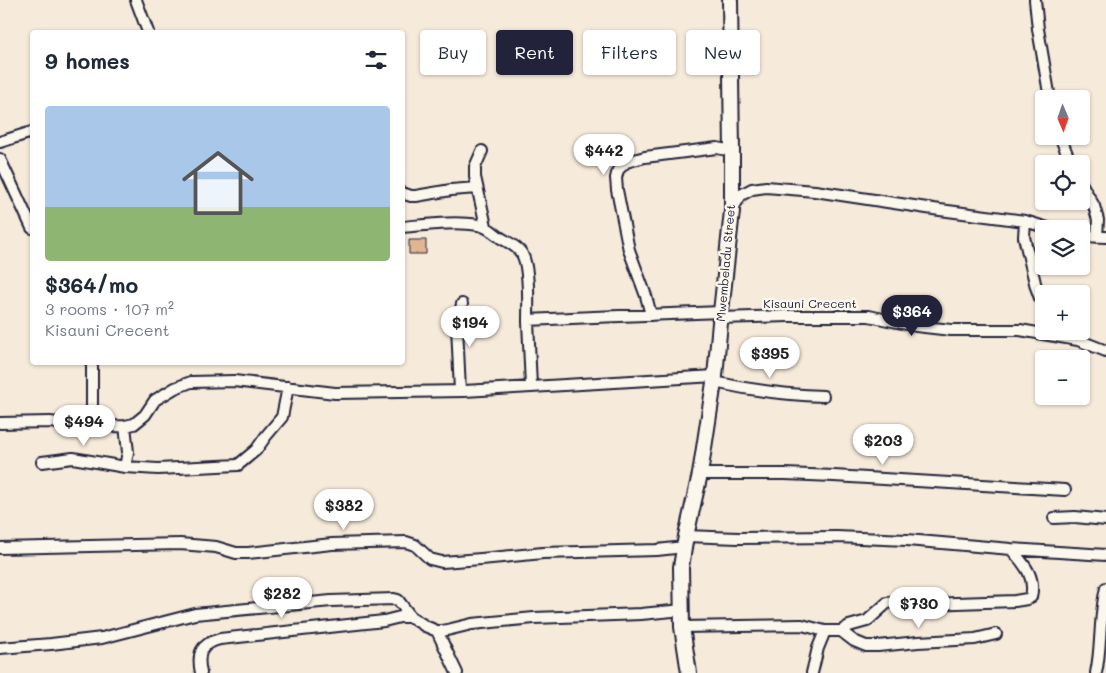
<!DOCTYPE html>
<meta charset="utf-8">
<style>
body{margin:0;font-family:Mali,sans-serif;background:#f6f6f7;color:#1f2937;height:100vh;display:flex;flex-direction:column;font-size:19px;white-space:nowrap}
*{box-sizing:border-box;margin:0}
p{font-size:16px;color:#747a83}
.icon{flex:none;width:28px;height:28px;fill:none;stroke:currentColor;stroke-width:2;stroke-linecap:round;stroke-linejoin:round}
.map{position:relative;flex:1;overflow:hidden}
.side{position:absolute;left:30px;top:30px;width:375px;height:335px;display:flex;flex-direction:column;background:#fff;border-radius:5px;box-shadow:0 1px 4px #0004}
.side>*{flex:none}
.guide{position:absolute;left:420px;top:30px;width:475px;height:45px;display:flex;gap:10px}
.needle{width:32px;rotate:178deg}
.buttons{position:absolute;left:1035px;top:90px;display:grid;gap:10px}
.buttons a{display:grid;place-items:center;width:55px;height:55px;border-radius:5px;background:#fff;box-shadow:0 1px 4px #0004;font-size:25px}
.price{position:absolute;translate:-50% -42px;padding:0 11px;border-radius:18px;background:#fff;color:#222;font-size:16px;line-height:32px;filter:drop-shadow(0 1px 2px #0008)}
.price::after{content:'';position:absolute;left:50%;top:30px;width:15px;height:11px;margin-left:-8px;background:inherit;clip-path:polygon(0 0,100% 0,50% 100%)}
.price.on{background:#22223b;color:#fff}
ul{padding:0;list-style:none}
li{display:grid;align-content:center;gap:10px;height:265px;padding:0 15px}
li span{display:grid;place-items:center;height:155px;border-radius:5px;color:#555}
li>.icon{margin-inline-start:auto}
span .icon{width:90px;height:90px;fill:#fffc;stroke-width:1}
li b{font-size:21px}
h2{display:flex;justify-content:space-between;align-items:center;height:60px;padding:0 15px;font-size:21px}
.tag{padding:0 18px;border-radius:5px;background:#fff;box-shadow:0 1px 4px #0004;font-size:18px;line-height:45px}
.tag.on{background:#22223b;color:#fff}
.map>svg:first-child{display:block}
.building{fill:#e2b593;stroke:#22223b}
.lines{fill:none;stroke-linecap:round;stroke-linejoin:round}
.street-casing{stroke:#22223b;stroke-width:14}
.secondary-casing{stroke:#22223b;stroke-width:18}
.street{stroke:#fbf7ec;stroke-width:10}
.secondary{stroke:#fbf7ec;stroke-width:14}
.labels{text-anchor:middle;stroke-width:5;stroke-linejoin:round;paint-order:stroke}
.street-label{font-size:12px;fill:#22223b;stroke:#fbf7ec}
</style>
<div class="map">
<svg width="1106" height="673" viewBox="0 0 1106 673">
<rect width="100%" height="100%" fill="#f6eada"/>
<filter id="ink" filterUnits="userSpaceOnUse"><feTurbulence type="fractalNoise" baseFrequency=".02" numOctaves="2"/><feDisplacementMap in="SourceGraphic" scale="10" xChannelSelector="R" yChannelSelector="G"/><feConvolveMatrix kernelMatrix="1 2 1 2 8 2 1 2 1" color-interpolation-filters="sRGB"/></filter>
<g filter="url(#ink)">
<!-- building -->
<path class="building" d="M409,240H426V254H409Z"/>
<g class="lines">
<!-- street casing -->
<g class="street-casing">
<path id="street" d="M136,0L148,32
M1035,0L1038,29L1050,99
M1060,136L1071,164
M0,142L32,132
M482,151L475,167V177L486,226
M0,159L32,228
M1081,183L1094,206L1098,220L1097,237
M402,193L411,196H416L451,190L477,188
M732,210L741,195L752,189L766,187L815,191L940,210L1025,221L1051,229
M1025,221L1024,237L1036,287L1040,298L1044,302
M402,227C426,225 455,221 478,225C488,226 493,233 501,238C509,243 517,246 522,254C530,268 528,305 528,322C529,343 530,365 531,386
M1081,236L1106,237
M651,315L646,296L629,250L617,190L616,178L618,170L626,162L645,157L717,148L732,151
M720,318L788,316H869L916,326L951,330H1020L1078,340L1106,351
M528,320L594,317L721,312
M91,362L92,366V427
M714,382C750,390 786,395 823,396
M460,391L457,326L462,304
M0,423L50,422L92,427L125,426L134,424L145,415L155,400L175,388L191,382L234,381L335,393L464,391L715,376
M42,462L73,458L125,467L158,469L238,465L256,450L266,436L282,417L288,387
M125,467L128,452L125,426
M700,474H785L834,476L1065,490
M1054,518L1075,517L1106,520
M686,536L738,538L837,537L907,540L1011,549L1106,555
M0,548L180,544L216,547L236,553H248L332,544L406,542L415,545L430,559L442,562L481,559L543,553L657,550L684,547
M682,627L802,625L825,631H841L849,626L867,621L887,603L896,602L928,604L1015,601L1027,599L1031,597C1036,576 1024,564 1011,549
M437,631L457,673
M841,631L854,641L866,646H878L918,642L975,639L996,634
M0,648L51,644L102,638L195,614L331,601L394,599L398,600L411,617L425,626L437,631H443L472,624L534,618L641,614L683,610
M201,673C197,654 200,644 220,639L384,621L400,617H411
M812,673L818,648L825,631
M1096,673C1102,645 1099,616 1106,588"/>
</g>
<!-- secondary casing -->
<g class="secondary-casing">
<path id="secondary" d="M689,673L682,627L681,567L686,536L700,474L715,376L721,312L732,211V151L730,0"/>
</g>
<!-- street -->
<use href="#street" class="street"/>
<!-- secondary -->
<use href="#secondary" class="secondary"/>
</g>
</g>
<g class="labels">
<!-- street labels -->
<g class="street-label">
<text transform="translate(726 263) rotate(-85)" y="4">Mwembeladu Street</text>
<text x="810" y="308">Kisauni Crecent</text>
</g>
</g>
</svg>
<div class="buttons">
<a><svg class="needle" viewBox="-14 -14 28 28"><path d="M0-13l5 13h-10z" fill="#e53935"/><path d="M0 13l5-13h-10z" fill="#747a83"/></svg></a>
<a><svg class="icon" aria-label="locate" viewBox="0 0 24 24"><circle cx="12" cy="12" r="6"/><path d="M12 2v4M12 18v4M2 12h4M18 12h4"/></svg></a>
<a><svg class="icon" aria-label="layers" viewBox="0 0 24 24"><path d="M12 4l9 5-9 5-9-5zM3 14l9 5 9-5"/></svg></a>
<a>+</a>
<a>−</a>
</div>
<b class="price" style="left:604px;top:176px">$442</b>
<b class="price on" style="left:912px;top:337px">$364</b>
<b class="price" style="left:470px;top:348px">$194</b>
<b class="price" style="left:770px;top:379px">$395</b>
<b class="price" style="left:84px;top:447px">$494</b>
<b class="price" style="left:883px;top:466px">$203</b>
<b class="price" style="left:344px;top:531px">$382</b>
<b class="price" style="left:282px;top:619px">$282</b>
<b class="price" style="left:919px;top:629px">$730</b>
<div class="guide">
<a class="tag">Buy</a>
<a class="tag on">Rent</a>
<a class="tag">Filters</a>
<a class="tag">New</a>
</div>
<section class="side">
<h2>9 homes<svg class="icon" aria-label="filters" viewBox="0 0 24 24"><path d="M4 7h16M4 17h16"/><circle cx="9" cy="7" r="2"/><circle cx="15" cy="17" r="2"/></svg></h2>
<ul>
<li><span style="background:linear-gradient(#a9c7e8 65%,#8fb573 0)"><svg class="icon" aria-label="home" viewBox="0 0 24 24"><path d="M3 11l9-7 9 7M6 9v11h12V9"/></svg></span><div><b>$364/mo</b><p>3 rooms · 107 m²</p><p>Kisauni Crecent</p></div></li>
</ul>
</section>
</div>
